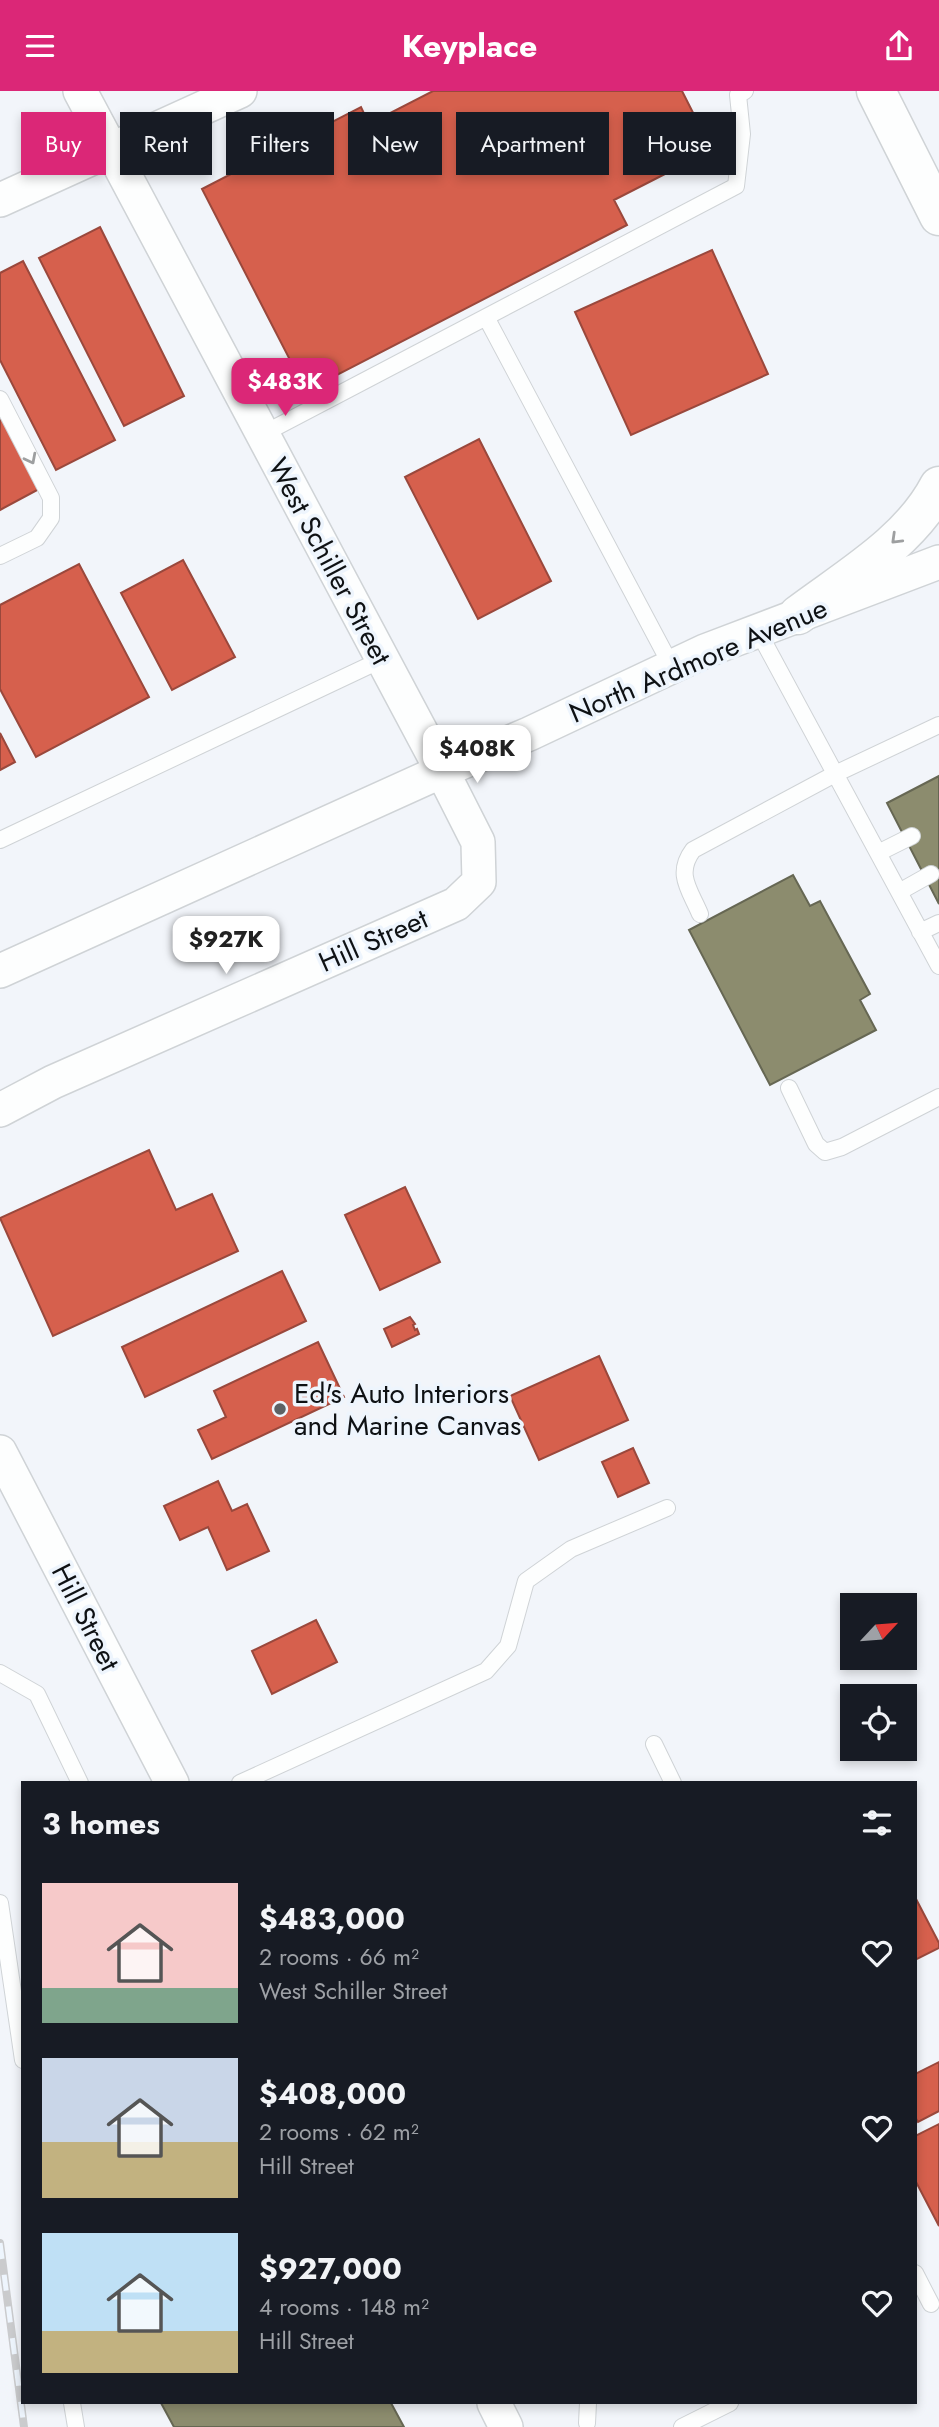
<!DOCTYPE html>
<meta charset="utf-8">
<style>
body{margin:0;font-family:Jost,sans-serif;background:#20242c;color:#f1f3f6;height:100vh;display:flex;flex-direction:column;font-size:26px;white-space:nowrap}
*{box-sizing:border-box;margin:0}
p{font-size:23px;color:#9ea1a6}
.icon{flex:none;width:38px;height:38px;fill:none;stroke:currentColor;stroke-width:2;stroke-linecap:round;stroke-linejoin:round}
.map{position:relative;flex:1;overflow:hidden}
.drawer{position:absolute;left:21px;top:1690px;width:896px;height:623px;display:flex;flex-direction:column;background:#171b24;border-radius:0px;box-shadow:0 4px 10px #0003}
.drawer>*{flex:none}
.top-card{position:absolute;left:21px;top:21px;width:898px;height:63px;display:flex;gap:14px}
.needle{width:46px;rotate:64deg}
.fabs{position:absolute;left:840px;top:1502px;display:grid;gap:14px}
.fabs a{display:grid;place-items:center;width:77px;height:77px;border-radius:0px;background:#171b24;box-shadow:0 4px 10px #0003;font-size:35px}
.price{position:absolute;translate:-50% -60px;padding:0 16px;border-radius:14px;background:#fff;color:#222;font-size:23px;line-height:46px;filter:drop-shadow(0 2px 4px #0008)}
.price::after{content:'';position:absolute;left:50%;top:42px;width:21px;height:16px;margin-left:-10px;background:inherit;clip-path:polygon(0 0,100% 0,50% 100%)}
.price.active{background:#db2777;color:#fff}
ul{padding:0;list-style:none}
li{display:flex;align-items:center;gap:21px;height:175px;padding:0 21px}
li span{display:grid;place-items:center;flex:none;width:196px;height:140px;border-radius:0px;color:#555}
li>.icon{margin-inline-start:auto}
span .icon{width:84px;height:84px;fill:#fffc;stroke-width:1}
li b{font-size:30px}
h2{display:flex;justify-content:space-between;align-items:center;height:84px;padding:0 21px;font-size:30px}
.chip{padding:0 24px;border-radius:0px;background:#171b24;box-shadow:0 4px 10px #0003;font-size:24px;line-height:63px}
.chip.active{background:#db2777;color:#fff}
header{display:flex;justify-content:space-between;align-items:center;height:91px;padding:0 21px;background:#db2777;color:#fff;font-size:32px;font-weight:700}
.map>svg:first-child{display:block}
.shops{fill:#d6604d;stroke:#9a483c;stroke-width:2}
.industry{fill:#8c8c6e;stroke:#666753;stroke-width:2}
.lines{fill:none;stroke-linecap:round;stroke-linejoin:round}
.lane-casing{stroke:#cfd3d6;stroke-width:18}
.street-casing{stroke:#cfd3d6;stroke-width:36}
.primary-casing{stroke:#cfd3d6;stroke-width:41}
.lane{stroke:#fdfefe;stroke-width:16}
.street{stroke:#fdfefe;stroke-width:33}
.primary{stroke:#fdfefe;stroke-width:38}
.rail-casing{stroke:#cacbcd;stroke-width:8}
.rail{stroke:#eef5fd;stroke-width:5;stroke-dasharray:16;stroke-linecap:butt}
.oneway{stroke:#9d9fa0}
.poi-dot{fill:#5e6164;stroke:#eef5fd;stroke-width:2.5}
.labels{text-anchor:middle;stroke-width:7;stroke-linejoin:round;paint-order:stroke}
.street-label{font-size:28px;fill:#0e1114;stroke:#eef5fd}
.poi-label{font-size:28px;fill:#0e1114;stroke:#eef5fd;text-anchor:start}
</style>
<header><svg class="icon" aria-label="menu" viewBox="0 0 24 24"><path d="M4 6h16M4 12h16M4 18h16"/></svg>Keyplace<svg class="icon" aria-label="share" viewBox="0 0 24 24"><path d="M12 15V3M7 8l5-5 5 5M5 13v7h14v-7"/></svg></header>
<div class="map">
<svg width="939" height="2336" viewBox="0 0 939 2336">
<rect width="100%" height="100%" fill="#f2f5fa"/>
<!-- shops -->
<path class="shops" d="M433,0H682L712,59L614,109L627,134L306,300L202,98L361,16L369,33Z
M100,136L184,305L124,335L39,167Z
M712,159L768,283L631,344L575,221Z
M23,170L115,349L56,379L0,269V182Z
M0,323L39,398L0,419Z
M479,348L551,490L478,528L405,386Z
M183,469L235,566L172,599L121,502Z
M79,473L149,606L36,666L0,598V514Z
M0,642L15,671L0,679Z
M149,1059L176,1119L212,1103L238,1160L53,1245L0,1127Z
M405,1096L440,1171L380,1199L345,1124Z
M282,1180L306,1230L145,1306L122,1256Z
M410,1226L415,1233L413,1234L415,1239L417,1238L419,1243L392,1256L384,1238Z
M318,1251L344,1306L212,1368L198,1339L226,1326L214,1300Z
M599,1265L628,1329L539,1369L510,1305Z
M633,1357L649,1392L618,1406L602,1371Z
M218,1390L232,1420L247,1413L269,1460L227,1479L208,1436L180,1449L164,1415Z
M316,1529L337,1571L272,1603L252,1560Z
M915,1806L939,1852V1857L915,1869Z
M939,1971V2020L918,2031L915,2026V1983Z
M939,2033V2135L915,2089V2045Z"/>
<!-- industry -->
<path class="industry" d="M939,685V813L887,712Z
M793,784L810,815L820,810L870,903L860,909L876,939L770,994L689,839Z
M161,2312H391L404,2336H174Z"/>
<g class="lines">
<!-- lane casing -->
<g class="lane-casing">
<path id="lane" d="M486,226L672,576
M0,308L51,407V427L37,447L0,465
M263,343L736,95L742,43L738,4L745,0
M758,540L939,875
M0,749L383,568
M878,762L912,745
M899,801L931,783
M700,823C690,799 675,783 693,759L835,683L939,634
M920,841L939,832
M789,997L816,1053L825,1061L842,1056L939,1006
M0,1582L37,1603L80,1692
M654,1653L673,1692
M240,1692L486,1580L508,1555L526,1490L571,1458L667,1417
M0,1812L23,1969
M915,2182L931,2213
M72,2312L76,2336
M587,2332L588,2312
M682,2336L730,2312"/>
</g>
<!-- street casing -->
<g class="street-casing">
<path id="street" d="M0,109L240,0
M0,880L442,680L529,643L705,560L939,471
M0,1019L53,991L456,813L479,791L478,751L442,680L80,0
M0,1361L172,1692
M494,2312L506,2336"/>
</g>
<!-- primary casing -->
<g class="primary-casing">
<path id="primary" d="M876,0L939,125
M798,524C847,487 910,451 939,395"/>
</g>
<!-- lane -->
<use href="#lane" class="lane"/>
<!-- street -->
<use href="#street" class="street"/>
<!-- primary -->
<use href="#primary" class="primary"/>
<!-- rail casing -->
<g class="rail-casing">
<path id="rail" d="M0,2152L24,2336"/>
</g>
<!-- rail -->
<use href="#rail" class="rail"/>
</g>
<!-- one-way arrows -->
<defs><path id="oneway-chevron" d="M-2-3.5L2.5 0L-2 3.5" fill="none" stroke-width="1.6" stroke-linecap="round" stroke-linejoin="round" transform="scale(1.75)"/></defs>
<g class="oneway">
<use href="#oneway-chevron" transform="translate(31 368) rotate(63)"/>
<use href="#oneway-chevron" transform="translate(896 448) rotate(136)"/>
</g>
<!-- markers -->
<circle class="poi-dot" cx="280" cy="1318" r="7"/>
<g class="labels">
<!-- street labels -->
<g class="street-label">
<text transform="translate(330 470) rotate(62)" y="10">West Schiller Street</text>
<text transform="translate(698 569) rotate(-23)" y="10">North Ardmore Avenue</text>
<text transform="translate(373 849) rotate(-24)" y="10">Hill Street</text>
<text transform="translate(86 1526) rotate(63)" y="10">Hill Street</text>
</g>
<!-- poi labels -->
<g class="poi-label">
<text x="294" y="1312">Ed's Auto Interiors<tspan x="294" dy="32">and Marine Canvas</tspan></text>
</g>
</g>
</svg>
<div class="fabs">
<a><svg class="needle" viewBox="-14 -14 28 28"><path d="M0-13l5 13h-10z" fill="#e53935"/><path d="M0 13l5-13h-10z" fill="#9ea1a6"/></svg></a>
<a><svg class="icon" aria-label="locate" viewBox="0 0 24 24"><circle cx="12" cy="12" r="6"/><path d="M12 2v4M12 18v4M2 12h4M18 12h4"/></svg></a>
</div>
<b class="price active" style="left:285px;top:327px">$483K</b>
<b class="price" style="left:477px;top:694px">$408K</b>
<b class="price" style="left:226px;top:885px">$927K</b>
<div class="top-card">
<a class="chip active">Buy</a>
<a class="chip">Rent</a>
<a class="chip">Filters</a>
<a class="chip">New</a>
<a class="chip">Apartment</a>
<a class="chip">House</a>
</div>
<section class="drawer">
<h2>3 homes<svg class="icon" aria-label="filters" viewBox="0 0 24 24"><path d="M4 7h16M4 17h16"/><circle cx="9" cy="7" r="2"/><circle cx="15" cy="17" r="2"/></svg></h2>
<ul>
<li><span style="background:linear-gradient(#f6c9c9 75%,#7fa58c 0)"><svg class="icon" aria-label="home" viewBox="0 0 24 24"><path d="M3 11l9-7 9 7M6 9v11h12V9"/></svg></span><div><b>$483,000</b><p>2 rooms · 66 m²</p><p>West Schiller Street</p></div><svg class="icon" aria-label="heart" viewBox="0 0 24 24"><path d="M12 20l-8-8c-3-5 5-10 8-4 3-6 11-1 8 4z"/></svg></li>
<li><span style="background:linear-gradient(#c9d6e8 60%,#c2b280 0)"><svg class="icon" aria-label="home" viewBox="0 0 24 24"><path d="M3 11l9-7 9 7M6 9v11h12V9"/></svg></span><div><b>$408,000</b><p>2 rooms · 62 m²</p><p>Hill Street</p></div><svg class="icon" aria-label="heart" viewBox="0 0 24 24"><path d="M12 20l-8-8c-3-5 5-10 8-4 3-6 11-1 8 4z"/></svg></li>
<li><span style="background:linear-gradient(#bfe0f5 70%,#c2b280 0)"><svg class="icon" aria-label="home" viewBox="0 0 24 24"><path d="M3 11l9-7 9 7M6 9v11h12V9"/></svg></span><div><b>$927,000</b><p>4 rooms · 148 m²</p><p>Hill Street</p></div><svg class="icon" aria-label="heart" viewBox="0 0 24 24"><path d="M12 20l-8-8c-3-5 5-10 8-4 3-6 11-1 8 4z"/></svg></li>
</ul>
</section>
</div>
